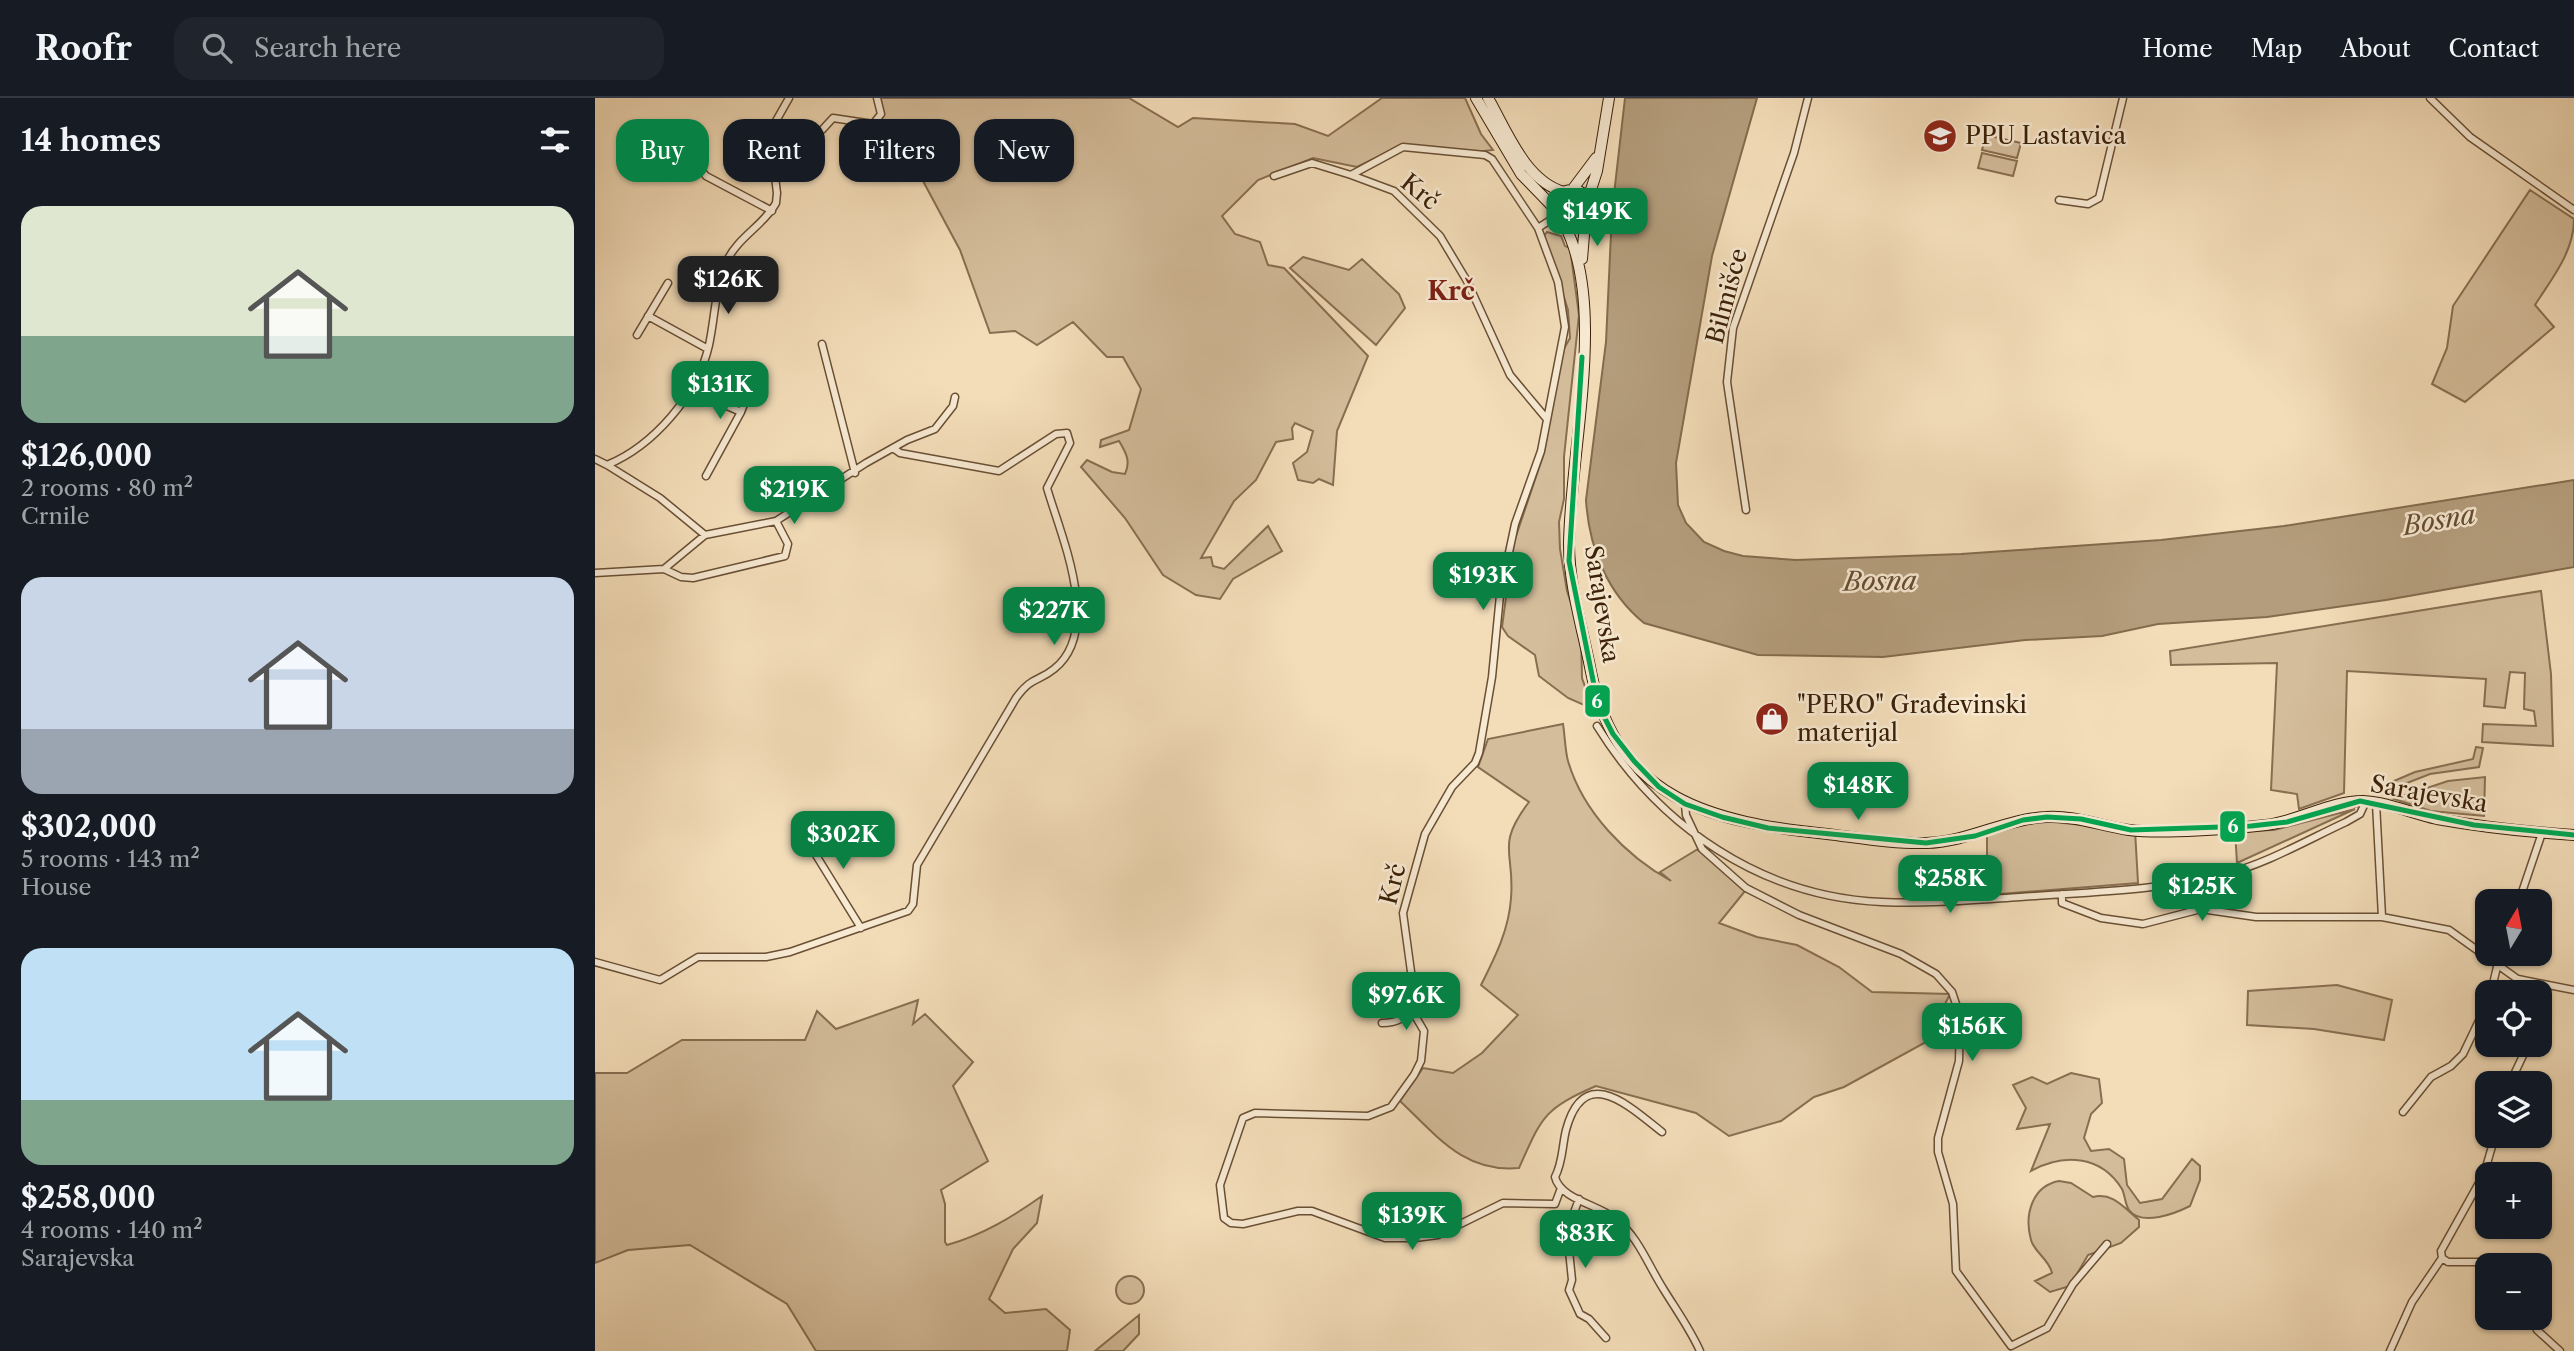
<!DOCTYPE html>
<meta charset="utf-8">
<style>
body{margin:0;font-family:"Libre Caslon Text",serif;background:#20242c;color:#f1f3f6;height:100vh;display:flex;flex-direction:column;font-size:26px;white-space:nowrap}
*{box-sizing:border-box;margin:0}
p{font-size:23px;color:#9ea1a6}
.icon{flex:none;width:38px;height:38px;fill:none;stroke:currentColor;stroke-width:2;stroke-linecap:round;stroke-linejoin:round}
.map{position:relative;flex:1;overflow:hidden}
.details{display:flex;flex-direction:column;background:#171b24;width:595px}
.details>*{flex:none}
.banner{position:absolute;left:21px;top:21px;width:665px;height:63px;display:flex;gap:14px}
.needle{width:46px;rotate:10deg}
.tools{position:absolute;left:1880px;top:791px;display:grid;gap:14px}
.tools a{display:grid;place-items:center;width:77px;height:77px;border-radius:14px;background:#171b24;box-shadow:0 2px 5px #0004;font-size:35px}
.price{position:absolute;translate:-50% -60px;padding:0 16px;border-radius:14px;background:#0b8043;color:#fff;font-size:23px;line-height:46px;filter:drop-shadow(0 2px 4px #0008)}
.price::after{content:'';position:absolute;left:50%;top:42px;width:21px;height:16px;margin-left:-10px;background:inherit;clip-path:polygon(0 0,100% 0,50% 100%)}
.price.on{background:#222;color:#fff}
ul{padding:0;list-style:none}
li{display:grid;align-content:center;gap:14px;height:371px;padding:0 21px}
li span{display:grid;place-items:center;height:217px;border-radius:21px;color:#555}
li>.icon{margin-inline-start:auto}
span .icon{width:126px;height:126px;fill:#fffc;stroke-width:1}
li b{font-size:30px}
h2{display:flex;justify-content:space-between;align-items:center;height:84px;padding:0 21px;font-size:30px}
.tag{padding:0 24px;border-radius:21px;background:#171b24;box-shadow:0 2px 5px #0004;font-size:24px;line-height:63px}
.tag.on{background:#0b8043;color:#fff}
header{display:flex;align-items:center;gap:42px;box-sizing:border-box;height:98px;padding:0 35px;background:#171b24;border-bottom:2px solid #363941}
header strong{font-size:33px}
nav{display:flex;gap:38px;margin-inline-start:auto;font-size:24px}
.search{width:490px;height:63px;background:#20242c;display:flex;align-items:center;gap:18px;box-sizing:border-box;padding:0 24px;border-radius:21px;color:#9ea1a6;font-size:26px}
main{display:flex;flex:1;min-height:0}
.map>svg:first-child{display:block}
.green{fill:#d4bd9b;stroke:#886e51;stroke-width:2}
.water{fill:#b49d7c;stroke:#846b4d;stroke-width:2}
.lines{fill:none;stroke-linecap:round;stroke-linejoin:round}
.minor-casing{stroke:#694f34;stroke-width:9}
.secondary-casing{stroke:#3b2007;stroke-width:12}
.minor{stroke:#f7e9d2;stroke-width:6}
.secondary{stroke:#f7e9d2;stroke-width:10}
.bus-1-casing{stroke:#f7e9d2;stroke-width:10}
.bus-1{stroke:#00a651;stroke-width:5}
.labels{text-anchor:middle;stroke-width:5;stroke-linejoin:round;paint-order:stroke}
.poi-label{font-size:24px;fill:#3b2007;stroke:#f7e9d2;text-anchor:start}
.street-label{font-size:24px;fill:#3b2007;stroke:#f7e9d2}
.neighbourhood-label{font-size:26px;font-weight:bold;fill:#7a1f14;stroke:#f7e9d2}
.water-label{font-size:26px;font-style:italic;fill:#654c30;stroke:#f7e9d2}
.line-badge{stroke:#f7e9d2;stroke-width:2.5}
.badge-label{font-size:19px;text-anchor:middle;font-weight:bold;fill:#fff}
</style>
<header>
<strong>Roofr</strong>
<div class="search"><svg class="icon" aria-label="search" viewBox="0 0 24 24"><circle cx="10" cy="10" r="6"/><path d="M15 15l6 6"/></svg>Search here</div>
<nav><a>Home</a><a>Map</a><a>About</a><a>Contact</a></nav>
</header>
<main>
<section class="details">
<h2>14 homes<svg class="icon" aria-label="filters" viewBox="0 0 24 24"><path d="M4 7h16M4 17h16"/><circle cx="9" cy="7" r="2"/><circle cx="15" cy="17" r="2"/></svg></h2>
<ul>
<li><span style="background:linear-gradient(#dfe7d0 60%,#7fa58c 0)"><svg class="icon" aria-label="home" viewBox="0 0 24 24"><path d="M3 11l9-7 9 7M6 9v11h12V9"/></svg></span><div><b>$126,000</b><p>2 rooms · 80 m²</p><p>Crnile</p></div></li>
<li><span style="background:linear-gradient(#c9d6e8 70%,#9aa5b1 0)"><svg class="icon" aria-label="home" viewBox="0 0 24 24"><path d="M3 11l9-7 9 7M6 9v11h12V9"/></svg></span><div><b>$302,000</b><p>5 rooms · 143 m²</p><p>House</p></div></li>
<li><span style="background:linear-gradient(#bfe0f5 70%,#7fa58c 0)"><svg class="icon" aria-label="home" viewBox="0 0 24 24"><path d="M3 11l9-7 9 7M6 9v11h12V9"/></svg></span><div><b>$258,000</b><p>4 rooms · 140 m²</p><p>Sarajevska</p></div></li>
</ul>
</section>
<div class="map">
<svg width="1979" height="1253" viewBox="0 0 1979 1253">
<rect width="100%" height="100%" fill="#f3ddb9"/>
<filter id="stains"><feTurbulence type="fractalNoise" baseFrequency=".00286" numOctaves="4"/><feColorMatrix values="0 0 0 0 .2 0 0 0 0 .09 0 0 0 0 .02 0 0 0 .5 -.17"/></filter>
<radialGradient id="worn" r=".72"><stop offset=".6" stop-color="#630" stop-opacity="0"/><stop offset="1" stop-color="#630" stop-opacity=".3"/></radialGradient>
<!-- green -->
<path class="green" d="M282,0H534L583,29L598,20L700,26L733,38L787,0H870L886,36L898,52L871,55L807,47L762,69L718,60L663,82L627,118L640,136L665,144L673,167L689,170L773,258L742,333L738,387L724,381L718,385L703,382L698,365L712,354L718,333L700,325L697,330L698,341L681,344L661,382L639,403L606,460L616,459L618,468L629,471L673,428L687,453L638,481L625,501L601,497L568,477L530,420L486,369L492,362L517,374L530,376C536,363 531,355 524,343L505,349L506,342L534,332L546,291L528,259H512L478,224L442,247L420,233L395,235L365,152L328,83L288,26Z
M1391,37L1426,45L1422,60L1387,52Z
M1387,55L1422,63L1418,78L1383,70Z
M1935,92L1979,121C1979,154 1957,180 1940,207L1959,229L1870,304L1837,286L1852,250L1858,208Z
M964 111a13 13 0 1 1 26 0a13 13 0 1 1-26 0Z
M952,134L966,138L970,148L975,150L984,217L969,359V401L964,424L965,451L972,493L986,535L987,580L998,611L973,600L944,578L940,557L913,538L907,529L918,447L949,355L967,254L975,240L973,212L949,138Z
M708,159L754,172L767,161L804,196L810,210L781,247L695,170Z
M1946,493L1956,576L1958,648L1887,644L1888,626L1941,628L1939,613L1929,611L1930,575L1915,574L1910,610L1889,608L1891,581L1752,573L1749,695L1704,711L1702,696L1676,692L1682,565L1576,567L1575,553Z
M968,626C970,638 970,652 973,663C988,714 1031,758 1076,783L1065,774L1103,751L1150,793L1124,825L1162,839L1202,847L1244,869L1277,894L1355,896L1331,944L1249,989L1219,999L1186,1023L1134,1038L1101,1015L1001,988C948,1011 947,1019 924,1070C869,1075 842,1038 805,1003L828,970L858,975L887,955L923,917L886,887C900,859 914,832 916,800C920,753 900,749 934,704L883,669L893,641Z
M1881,649L1888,650L1884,669L1835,676L1789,694L1785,689L1820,674L1878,661Z
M1890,679L1889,718L1836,713L1799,701L1853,683Z
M1760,711L1642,765L1640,733L1679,732Z
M1447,723L1540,732L1543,785L1392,797V735Z
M1742,887L1797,902L1789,942L1719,931L1652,927L1653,893Z
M323,902L318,926L330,916L378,964L358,988L393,1063L346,1092L350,1106V1144L352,1147C388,1137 417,1119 447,1098L442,1125L418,1151L394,1201L410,1215L451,1211L475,1232L472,1253H221L192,1206L95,1147L33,1152L0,1165V975H32L87,942H210L222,913L241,931Z
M1476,975L1504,981L1507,1005L1496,1016L1489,1040L1496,1053L1514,1051L1529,1061L1532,1087L1545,1105L1567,1101L1597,1061L1605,1068V1082L1595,1108C1581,1115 1547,1129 1534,1112C1530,1106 1530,1097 1527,1091C1506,1057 1468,1055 1436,1073L1455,1026L1422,1031L1431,1010L1418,987L1437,979L1452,986Z
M1464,1083L1476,1085L1498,1099C1518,1094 1529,1110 1544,1122V1129L1526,1145L1493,1157L1475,1188L1455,1194L1440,1183L1457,1175C1454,1161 1439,1154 1436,1142C1429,1117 1437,1088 1464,1083Z
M521 1192a14 14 0 1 1 28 0a14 14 0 1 1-28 0Z
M544,1217V1236L528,1253H500Z"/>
<!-- water -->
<path class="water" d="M1030,0H1162L1117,158L1081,365L1083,407L1091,425L1109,444L1129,453L1148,458L1201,462L1366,456L1566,442L1689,428L1979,382V469L1791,502L1672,519L1563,526L1507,538L1430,542L1288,559L1163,557L1049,525C1012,495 994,450 991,402L1011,244L1017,114Z"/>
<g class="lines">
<!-- minor casing -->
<g class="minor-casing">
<path id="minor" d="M1835,0L1875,39L1979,112
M227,32L238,20L278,26L286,16L282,0
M106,52L104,69L111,78L177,113
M679,78L717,65L756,77
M1464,102L1493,106L1504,100L1528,0
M943,130L960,119
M53,218L113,251
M42,237L73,185
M227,246L260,375
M95,292L146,314
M951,320L915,277L872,183L845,138L799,93L756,77L808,49L890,57L897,61L943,130L963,184L970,229L946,353L920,426L905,497L897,579L884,655L880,665L857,689L830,736L808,815L817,881L815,909L829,933L826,963L819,977L796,1009L773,1018L660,1015L648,1020L625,1087L629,1120L636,1125L648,1126L703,1113H717L790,1140H820L843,1137L908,1105L960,1106L966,1090
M0,361L12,367C58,348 103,297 114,247C120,220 120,188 132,163C142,140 169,127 181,105L182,95L175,38L177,30L194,0
M12,367L65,400L110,437L181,423L271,365L312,342L340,331L358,308L360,299
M111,378L146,314L160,278
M1151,412L1132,284L1138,230L1199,55L1213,0
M69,471L86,479L98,480L190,458L193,446L181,423
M0,475L69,471L110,437
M1002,628C1064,728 1166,799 1287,804C1333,806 1379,802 1425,799C1493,794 1563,793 1630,776C1671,766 1712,742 1751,724L1765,716L1771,703
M1781,705L1787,819L1854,832L1921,880L1929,894
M1090,706L1091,717L1107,751L1151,790L1204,817L1306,856L1341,876L1357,894L1365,918L1364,963L1343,1040V1054L1358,1106L1361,1173L1416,1248L1452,1230L1478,1186L1512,1146
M203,728L266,830
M1467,796V805L1506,820L1548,826L1606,811L1661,819H1787
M1924,803L1947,735
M0,864L65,882L103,859H171L195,854L313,813L318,806L322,767L421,600C437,578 443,584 459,571C508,532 466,438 452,390L475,345L472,335L461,336L404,373L305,355L298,350
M1923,881L1979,892
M1896,894L1902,869
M787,925C801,925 808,922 815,909
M1915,985L1933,947
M1808,1014L1836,979L1856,968L1868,956L1892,906
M1067,1034C1033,1007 989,965 971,1032C967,1048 968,1064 960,1079C965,1101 1004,1107 1021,1121C1044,1140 1053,1167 1069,1192C1082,1213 1095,1231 1105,1253
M1900,1038L1889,1076L1846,1153L1847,1160L1853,1164H1896L1909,1167
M984,1101L972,1133L977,1182L974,1192L985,1216L994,1221L1011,1240
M1937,1220L1942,1232L1965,1253
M1795,1253L1817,1204L1847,1160"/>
</g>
<!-- secondary casing -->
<g class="secondary-casing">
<path id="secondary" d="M881,0L926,76L959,110
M893,0C912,33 930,83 969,94
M977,92L1001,60
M958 111a19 19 0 1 1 38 0a19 19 0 1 1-38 0Z
M993,101L1002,73L1014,0
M970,128C1012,209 975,353 974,446C974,488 988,532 996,574C1022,703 1118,724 1232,736C1265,740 1299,746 1331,745C1373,744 1410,721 1451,719C1479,717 1506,728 1534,732C1568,736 1636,731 1671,727C1704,723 1735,703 1768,703C1793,704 1818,716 1842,721C1887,729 1933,734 1979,737
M987,161L990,125"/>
</g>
<!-- minor -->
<use href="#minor" class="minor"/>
<!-- secondary -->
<use href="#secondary" class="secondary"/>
<!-- bus-1 casing -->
<g class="bus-1-casing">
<path id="bus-1" d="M987,259L974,463L1003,607L1018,636L1039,663L1064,689L1090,706L1127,719L1173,730L1331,745L1380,738L1428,722L1452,719L1486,721L1536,732L1656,728L1692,724L1765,703L1879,727L1979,737"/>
</g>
<!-- bus-1 -->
<use href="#bus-1" class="bus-1"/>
</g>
<!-- icons -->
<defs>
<g id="school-disc" transform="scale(1.75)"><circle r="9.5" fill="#8f2418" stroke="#f7e9d2"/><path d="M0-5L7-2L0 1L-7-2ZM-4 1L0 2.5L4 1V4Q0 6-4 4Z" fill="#fff"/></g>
<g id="shop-disc" transform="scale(1.75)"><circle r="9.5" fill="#8f2418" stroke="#f7e9d2"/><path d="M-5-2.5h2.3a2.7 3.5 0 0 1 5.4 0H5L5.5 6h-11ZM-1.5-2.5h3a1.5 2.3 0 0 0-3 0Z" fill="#fff"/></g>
</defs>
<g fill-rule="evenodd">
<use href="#school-disc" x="1345" y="38"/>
<use href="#shop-disc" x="1177" y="621"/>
</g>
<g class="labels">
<!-- poi labels -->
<g class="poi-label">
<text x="1370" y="46">PPU Lastavica</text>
<text x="1202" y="615">"PERO" Građevinski<tspan x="1202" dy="28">materijal</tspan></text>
</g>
<!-- street labels -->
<g class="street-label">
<text transform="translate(825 94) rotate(39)" y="8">Krč</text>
<text transform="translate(1132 198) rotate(-75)" y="8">Bilmišće</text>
<text transform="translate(1007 506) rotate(81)" y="8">Sarajevska</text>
<text transform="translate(1834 696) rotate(10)" y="8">Sarajevska</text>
<text transform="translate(798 786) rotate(-76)" y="8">Krč</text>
</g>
<!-- neighbourhood labels -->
<g class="neighbourhood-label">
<text x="856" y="202">Krč</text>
</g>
<!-- water labels -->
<g class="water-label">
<text transform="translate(1844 422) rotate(-10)" y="9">Bosna</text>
<text transform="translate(1285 483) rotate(-1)" y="9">Bosna</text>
</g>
</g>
<g class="line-badge">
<rect x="989" y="586" width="27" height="34" rx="7" fill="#00a651"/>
<rect x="1624" y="712" width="27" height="33" rx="7" fill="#00a651"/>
</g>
<g class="badge-label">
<text x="1002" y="610">6</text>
<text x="1638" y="735">6</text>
</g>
<rect width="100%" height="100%" filter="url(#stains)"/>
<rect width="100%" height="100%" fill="url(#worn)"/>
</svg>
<div class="tools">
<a><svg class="needle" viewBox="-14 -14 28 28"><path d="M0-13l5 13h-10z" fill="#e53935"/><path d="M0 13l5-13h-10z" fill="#9ea1a6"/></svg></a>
<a><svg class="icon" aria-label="locate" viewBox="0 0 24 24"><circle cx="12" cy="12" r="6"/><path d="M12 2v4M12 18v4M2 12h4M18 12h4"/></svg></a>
<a><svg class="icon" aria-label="layers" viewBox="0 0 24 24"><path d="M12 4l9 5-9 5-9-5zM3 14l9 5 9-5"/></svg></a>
<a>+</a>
<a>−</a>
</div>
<b class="price" style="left:1002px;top:150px">$149K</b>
<b class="price on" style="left:133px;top:218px">$126K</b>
<b class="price" style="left:125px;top:323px">$131K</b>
<b class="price" style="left:199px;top:428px">$219K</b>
<b class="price" style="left:888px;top:514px">$193K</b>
<b class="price" style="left:459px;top:549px">$227K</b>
<b class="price" style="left:1263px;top:724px">$148K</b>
<b class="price" style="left:248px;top:773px">$302K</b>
<b class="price" style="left:1355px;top:817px">$258K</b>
<b class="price" style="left:1607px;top:825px">$125K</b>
<b class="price" style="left:811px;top:934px">$97.6K</b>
<b class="price" style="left:1377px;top:965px">$156K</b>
<b class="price" style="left:817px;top:1154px">$139K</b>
<b class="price" style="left:990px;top:1172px">$83K</b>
<div class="banner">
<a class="tag on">Buy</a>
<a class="tag">Rent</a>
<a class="tag">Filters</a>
<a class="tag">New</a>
</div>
</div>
</main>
